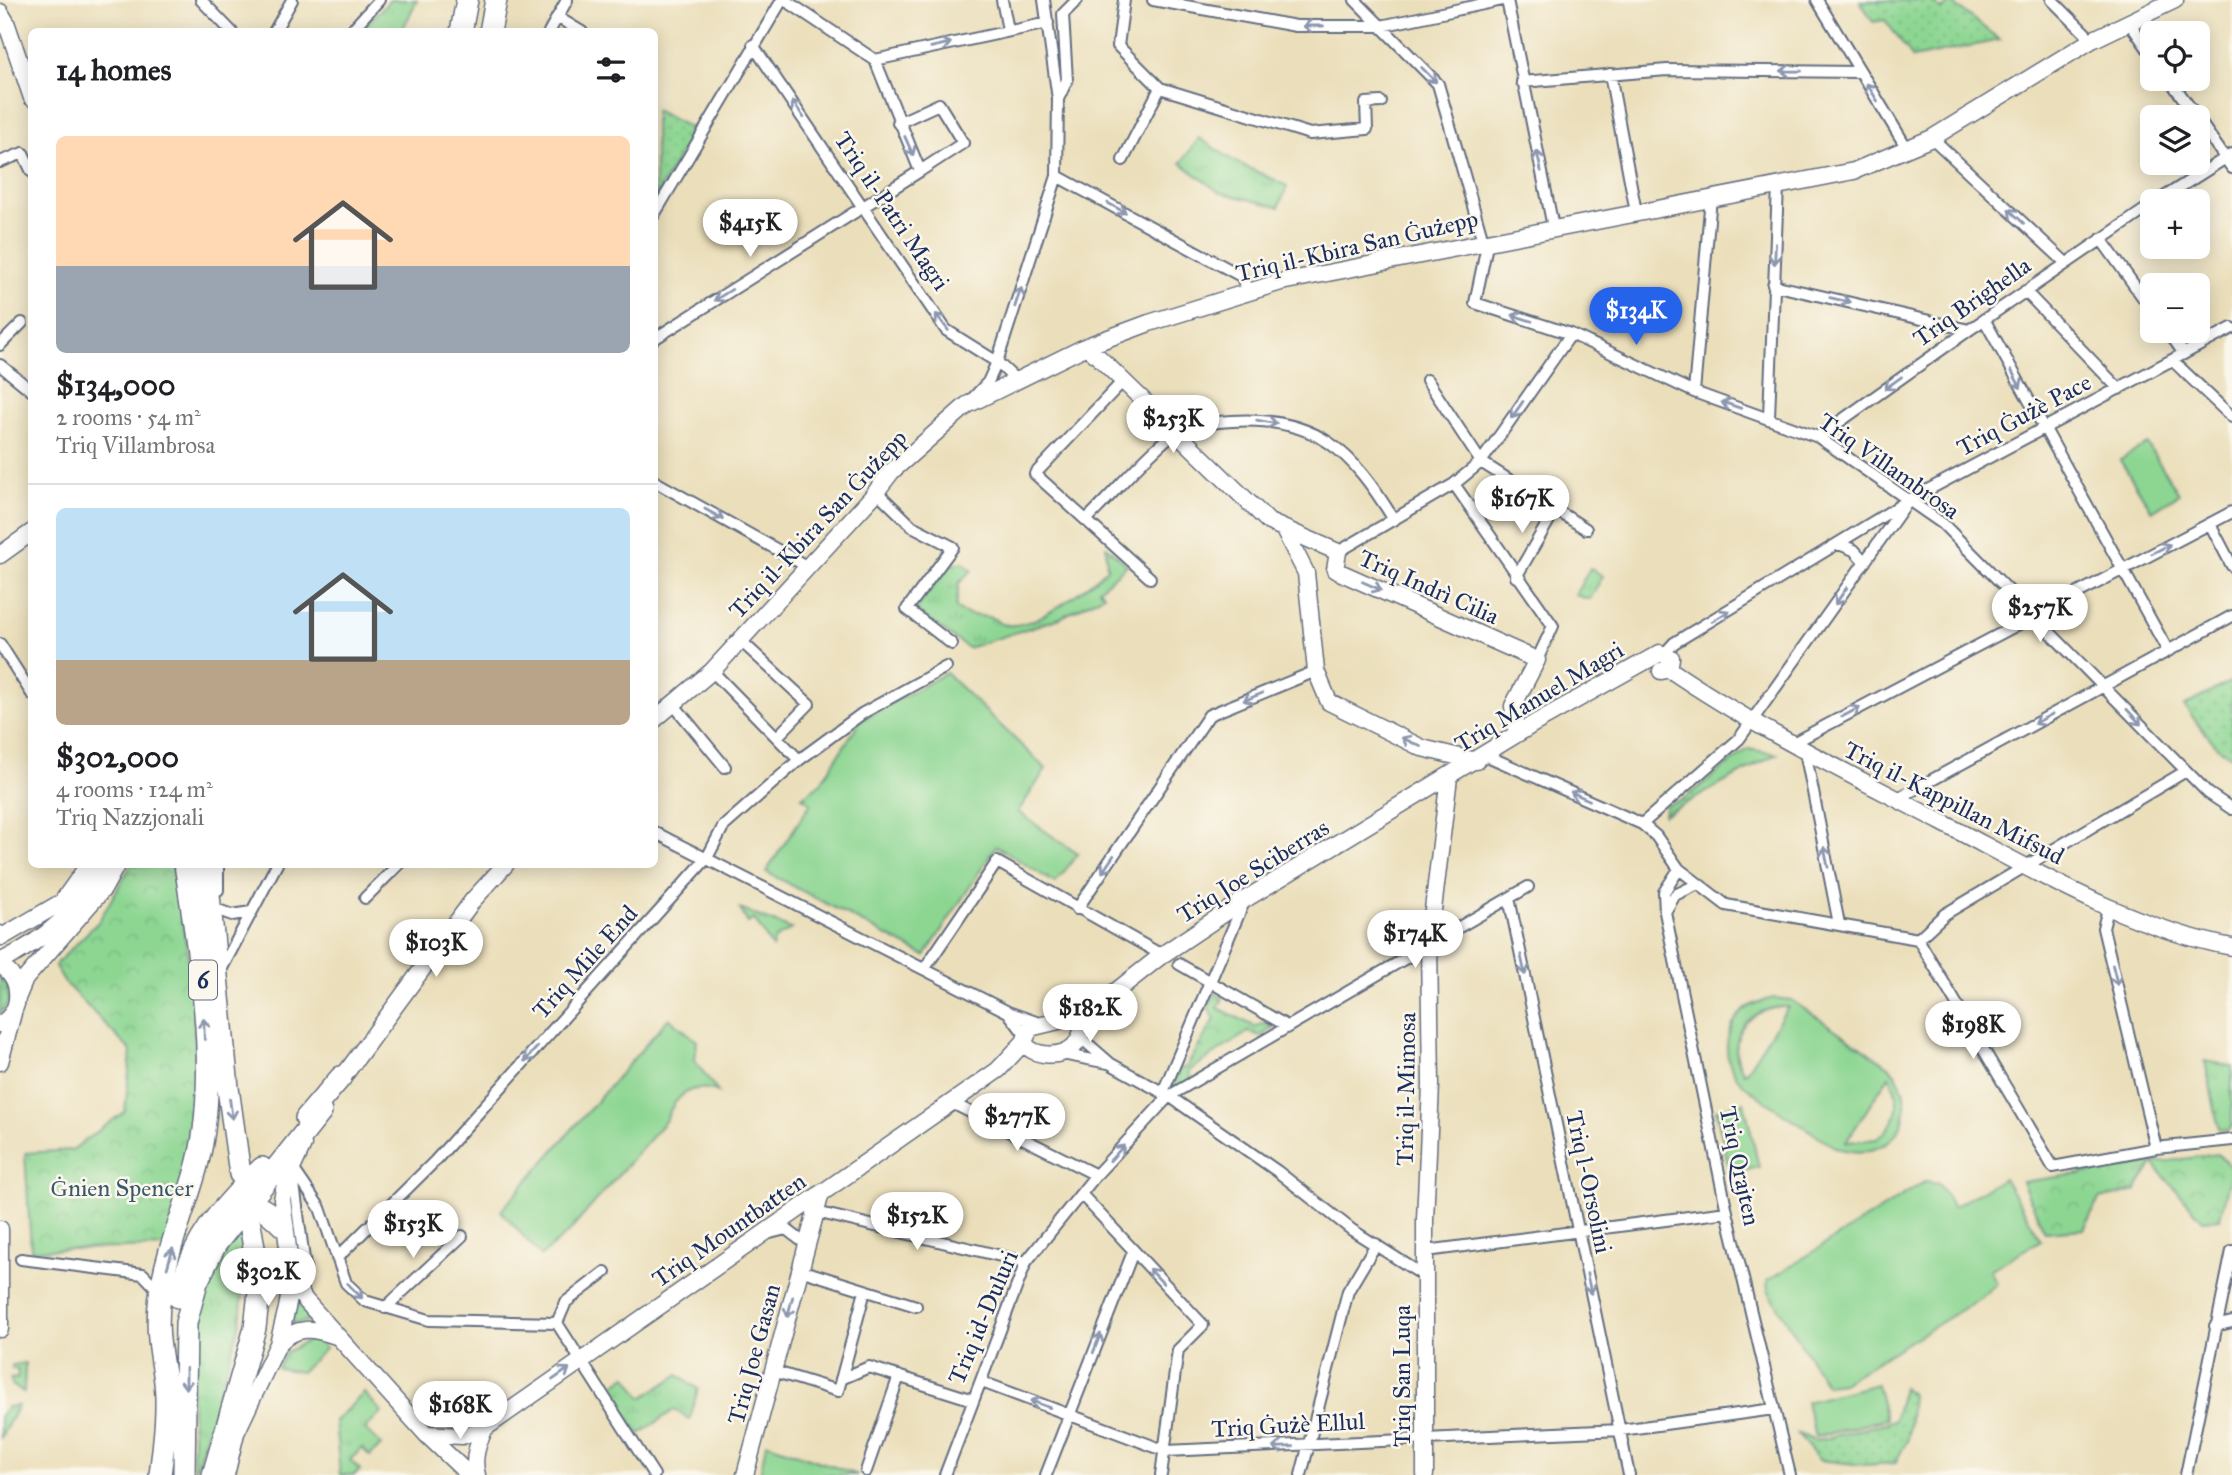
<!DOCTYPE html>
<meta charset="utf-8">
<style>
body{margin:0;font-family:"IM FELL Great Primer",serif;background:#f6f6f6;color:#202124;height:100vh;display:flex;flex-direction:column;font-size:26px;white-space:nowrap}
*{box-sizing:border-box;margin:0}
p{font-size:23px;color:#757577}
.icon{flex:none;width:38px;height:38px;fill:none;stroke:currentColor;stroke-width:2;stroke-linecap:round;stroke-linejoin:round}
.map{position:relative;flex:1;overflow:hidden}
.panel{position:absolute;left:28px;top:28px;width:630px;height:840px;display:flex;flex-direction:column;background:#fff;border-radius:10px;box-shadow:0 4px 18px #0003}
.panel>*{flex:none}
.buttons{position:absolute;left:2140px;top:21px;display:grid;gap:14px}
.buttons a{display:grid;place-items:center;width:70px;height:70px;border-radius:10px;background:#fff;box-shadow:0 4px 18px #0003;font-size:35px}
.price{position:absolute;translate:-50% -60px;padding:0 16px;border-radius:24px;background:#fff;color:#222;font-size:23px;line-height:46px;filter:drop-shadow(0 2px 4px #0008)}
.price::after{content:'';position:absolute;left:50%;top:42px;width:21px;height:16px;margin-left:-10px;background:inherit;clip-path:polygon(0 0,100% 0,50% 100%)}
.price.selected{background:#2563eb;color:#fff}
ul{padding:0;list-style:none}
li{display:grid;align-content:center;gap:14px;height:371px;padding:0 28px}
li+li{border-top:2px solid #e0e0e0}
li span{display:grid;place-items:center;height:217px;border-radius:10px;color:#555}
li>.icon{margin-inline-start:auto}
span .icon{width:126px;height:126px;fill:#fffc;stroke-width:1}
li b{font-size:30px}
h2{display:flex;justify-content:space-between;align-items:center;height:84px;padding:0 28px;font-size:30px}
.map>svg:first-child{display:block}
.grass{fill:url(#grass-tufts);stroke:#548278;stroke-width:2}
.park{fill:url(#park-crowns);stroke:#548278;stroke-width:2}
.garden{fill:url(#garden-dots);stroke:#548278;stroke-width:2}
.pitch{fill:#8cd692;stroke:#548278;stroke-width:2;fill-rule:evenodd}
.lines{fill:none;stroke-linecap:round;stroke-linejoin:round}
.street-casing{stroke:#646d7f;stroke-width:14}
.secondary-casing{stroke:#646d7f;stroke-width:19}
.highway-casing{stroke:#646d7f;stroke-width:24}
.street{stroke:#fff;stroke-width:10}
.secondary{stroke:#fff;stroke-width:16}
.highway{stroke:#fff;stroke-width:21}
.oneway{stroke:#8d97ae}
.labels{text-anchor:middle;stroke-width:5;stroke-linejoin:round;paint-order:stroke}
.shield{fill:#fbf7ec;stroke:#5e6b89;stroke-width:2}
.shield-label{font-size:23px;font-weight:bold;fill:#1b2f5e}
.street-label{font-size:24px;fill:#1b2f5e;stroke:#fbf7ec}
.park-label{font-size:24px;fill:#37596b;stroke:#fbf7ec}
</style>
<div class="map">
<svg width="2232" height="1475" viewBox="0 0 2232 1475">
<defs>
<pattern id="grass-tufts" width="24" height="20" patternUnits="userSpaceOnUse" patternTransform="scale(1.75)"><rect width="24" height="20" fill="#8cd692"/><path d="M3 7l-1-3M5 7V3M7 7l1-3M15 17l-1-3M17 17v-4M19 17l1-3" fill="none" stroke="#78b880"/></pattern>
<pattern id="park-crowns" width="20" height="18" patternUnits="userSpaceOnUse" patternTransform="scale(1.75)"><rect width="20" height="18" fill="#8cd692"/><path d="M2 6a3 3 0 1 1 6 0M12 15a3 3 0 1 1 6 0" fill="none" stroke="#78b880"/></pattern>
<pattern id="garden-dots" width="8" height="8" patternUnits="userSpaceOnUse" patternTransform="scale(1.75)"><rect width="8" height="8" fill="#8cd692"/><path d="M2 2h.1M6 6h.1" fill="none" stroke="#78b880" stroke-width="1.8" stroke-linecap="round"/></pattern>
</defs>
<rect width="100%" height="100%" fill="#fbf7ec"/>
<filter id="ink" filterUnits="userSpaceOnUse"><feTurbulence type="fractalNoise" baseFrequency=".0143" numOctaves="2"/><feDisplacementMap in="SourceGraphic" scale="14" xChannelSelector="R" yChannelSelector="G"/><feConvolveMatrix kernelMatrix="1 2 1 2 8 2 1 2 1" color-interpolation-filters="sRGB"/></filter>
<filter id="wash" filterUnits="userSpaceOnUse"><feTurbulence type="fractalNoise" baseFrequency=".00686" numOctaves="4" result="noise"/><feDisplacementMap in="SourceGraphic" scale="28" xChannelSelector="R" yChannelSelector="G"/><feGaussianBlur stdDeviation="1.57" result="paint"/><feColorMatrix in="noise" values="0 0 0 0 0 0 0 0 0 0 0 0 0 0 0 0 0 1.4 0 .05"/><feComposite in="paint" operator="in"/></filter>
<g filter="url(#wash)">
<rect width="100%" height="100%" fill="#ebdfbb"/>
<!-- grass -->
<path class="grass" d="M390,0H417L402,31H360Z
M1199,138L1234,161L1287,186L1279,207L1219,192L1181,163Z
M1106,546L1127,565L1099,589L1104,595L1060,618L968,648L916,611L947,566L962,562L972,570L959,583L956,608C968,618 978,614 992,618C996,619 998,623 1002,624C1032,633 1086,588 1107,569Z
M1590,568L1603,576L1590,599L1575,595Z
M740,909L791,929L775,939L772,947L754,919L748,923Z
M0,977L7,985L9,1000L0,1015Z
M2205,1061L2232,1066V1126L2227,1131L2219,1129Z
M243,1223V1288L240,1323L194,1475L190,1335L215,1257Z
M297,1297L322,1324L308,1321L292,1324Z
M315,1337L325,1349L301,1372L277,1368L286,1352Z
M25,1363L24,1392L13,1386L10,1378L17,1379L18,1370L12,1369V1365Z
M678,1375L698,1389L690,1419L674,1410L639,1434L609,1388L627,1376L642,1398Z
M364,1393L382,1412L365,1429L381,1445L370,1456L362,1448L350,1460L360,1470L354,1475H340L335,1421Z
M18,1406L0,1439V1417L7,1407Z"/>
<!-- park -->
<path class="park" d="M1748,749L1777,754L1664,815L1665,806L1682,800Z
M131,865H173L193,987L197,1114L195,1155L167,1247L31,1250L25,1153L72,1150L125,1111L131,1051L64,982L55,965L99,921Z
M1215,993L1223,998L1218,1008L1256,1027L1263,1023L1273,1028L1261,1036L1248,1032L1189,1071L1191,1079L1175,1088L1173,1085L1181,1068H1186L1215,1019L1208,1008Z
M2218,1154L2232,1169L2220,1218L2203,1220L2153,1164L2135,1191L2099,1199L2084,1229L2045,1232L2022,1182Z"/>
<!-- garden -->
<path class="garden" d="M1930,0L1942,10L1951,2L2000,40L1913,58L1885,20L1873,22L1860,1Z
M655,110L694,130L655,198Z
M2232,681V757L2216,746L2184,706Z
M1903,1387L1912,1395L1908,1439L1895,1463L1863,1465L1819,1460L1797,1433L1815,1441L1894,1421Z"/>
<!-- pitch -->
<path class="pitch" d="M2147,444L2179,494L2152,511L2120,460Z
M946,673L1046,769L1018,812L1078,854L1055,883L996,846L925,956L766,872L811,803L802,797L820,784L860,721Z
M1774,998L1791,1000L1889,1066C1929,1112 1889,1170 1833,1146C1811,1131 1751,1095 1737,1077C1727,1063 1724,1047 1730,1031C1737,1010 1754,1002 1774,998ZM1788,1007L1745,1073H1744C1722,1039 1750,1005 1788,1007ZM1889,1076C1903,1100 1899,1122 1877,1139L1846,1142Z
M669,1018L697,1041L695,1061L718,1092C692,1082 675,1095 666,1120L569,1232L541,1256L501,1211Z
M1744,1102L1759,1167L1730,1174L1716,1110Z
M2004,1178L2041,1240L1990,1270L1997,1283L1980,1298L1842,1383L1826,1385L1768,1290L1767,1281L1924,1182L1939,1184L1953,1207Z
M1877,1384L1886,1419L1815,1437L1806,1402Z
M766,1443L858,1475H760Z"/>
</g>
<g filter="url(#ink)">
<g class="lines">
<!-- street casing -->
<g class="street-casing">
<path id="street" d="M201,0L232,32
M785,0L875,60L1048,23
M1002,0L1008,30
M1124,0L1118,46L1160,88L1310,134L1367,129L1366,103L1381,102
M1153,0L1296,26H1381L1502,0
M1355,0L1438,84L1483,241
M1507,0L1553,227
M1817,0L1908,150
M2052,0L2092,40
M557,17L582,32
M2129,22L2152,55
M274,32L292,0
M350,32L379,0
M549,32L567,0
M753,45L946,330L997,362L1016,380
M1610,74L1636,212
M2169,79L2197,117
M1522,82L1667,70L1860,72
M1058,99L1067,80L1063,14L1077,0
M2198,119L2232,168
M898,123L939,104L963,143L920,171
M1932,138L2066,263
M1123,160L1160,88
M0,162L23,153L32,172
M1057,176L1241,276L1249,292
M2158,201L2232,154
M654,215L782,0
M2101,239L2152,310
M1488,240L1475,303L1571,334L1694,392L1818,437L1943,524L2208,793L2232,809
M1773,285L1969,330
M2025,291L2119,389
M1984,319L2168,651
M2168,331L2184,354
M654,339L920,171L875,60
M0,345L22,323
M2172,360L2232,417
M0,365L32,391
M1427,380L1481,462L1586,529
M1123,381L1035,474L1150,578
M1694,392L1711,197
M973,398L988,382L997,362L1057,176L1058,99L1044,0
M1769,417L1778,185
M1818,437L1969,330L2152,205
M654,481L808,567
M1454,484L1553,626L1537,660
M876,491L912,526L953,547L907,609L952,644
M1086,520C1114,493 1144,456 1174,433C1187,424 1216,422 1232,421C1317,416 1352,451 1394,520
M2210,524L2232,566
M1839,544L1854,550L1865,562
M1338,552L1454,484L1481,462L1571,334
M1516,577L1555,510
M741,641L809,704L777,737
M0,644L32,694
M1665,653L1674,643L1909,500L2232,328
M712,671L799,760
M674,705L725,767
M1791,744L2232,512
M1805,751L1839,924
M1485,755L1642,824L1656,836L1679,869L1726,905L1918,939
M1897,799L2232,616
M1642,824L1739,739L1905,505
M654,832L1008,1012L1039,1023
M218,864V890
M1679,869L1664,892L1665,912L1727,1212L1790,1475
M365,898L399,864
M1509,898L1629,1475
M210,907L232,915L251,912
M1077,909L1209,715L1316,671
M2108,909L2103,928L2156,1148
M1665,912L1675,895L1698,884
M1918,939L2053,1167L2156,1148L2232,1140
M1918,939L1945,914L2186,771
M1179,964L1287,1026
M925,968L997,862L1162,955
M221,970L277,864
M1008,1012L1026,1036
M1080,1037L1111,1064L1169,1096L1277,1171L1352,1230L1426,1277
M1062,1054L1108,1063
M1163,1092L1244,902
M952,1103L1096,1175
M292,1167L320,1208L346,1283L365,1301L429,1320L557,1323L654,1475
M1081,1194L1203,1325L1178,1350L1161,1475
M816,1212L1026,1262
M770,1233L786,1229L807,1245
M1426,1251L1727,1212
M337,1258L435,1161L707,858L723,827L799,760L863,713L946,667
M21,1259L143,1274L160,1292
M800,1270L916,1306
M292,1280L305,1267L292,1169
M385,1308L462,1236
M557,1323L566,1302L605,1272
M2215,1326L2232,1322
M773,1371L838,1391L865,1291
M841,1379L869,1367L973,1400
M982,1382L1166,1451L1621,1430L1774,1409
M866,1471L899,1376
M945,1475L1026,1262L1096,1175L1169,1096L1528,887
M1046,1475L1133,1252
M1301,1475L1348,1291L1376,1244
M2186,1475L2232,1251"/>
</g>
<!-- secondary casing -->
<g class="secondary-casing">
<path id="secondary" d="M0,12L6,22L32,98
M1087,346L1269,522L1338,552L1335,570L1537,660L1513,706L1517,734
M1283,528L1306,573L1316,671L1329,702L1422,748L1476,761
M0,555L32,532
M1661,671L1669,669C1755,728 1848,773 1941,822C2035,871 2127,927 2232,947
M654,720L712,671L872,497L892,471L967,405L1087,346L1149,323L1281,282L1854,171L1932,138L2092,40L2175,0
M0,934L2,937L62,902L89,864
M0,962C46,939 79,911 102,864
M0,965C23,979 23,1011 0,1024
M18,996L25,979L104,888L117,864
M1087,1014C1084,1023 1082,1038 1074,1046C1063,1058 1032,1058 1024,1042L1030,1028L1087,1014L1162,955L1244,900L1535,723L1660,653L1671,658L1669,669
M0,1062L13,1013
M337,1085L473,900L506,864
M0,1229V1329
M292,1280L305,1300L426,1434L469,1475
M278,1344C297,1325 313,1328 336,1336
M426,1434L462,1436L485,1428L998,1070L1024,1042
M226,1475L236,1433L278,1344L287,1308L292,1280L282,1200L285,1184L303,1145
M477,1475C472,1458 478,1443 485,1428
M745,1475L821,1193
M1425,1475V1220L1431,1085L1429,943L1449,777"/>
</g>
<!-- highway casing -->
<g class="highway-casing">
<path id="highway" d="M461,32L467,0
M490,32L496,0
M206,864L228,1088L240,1174
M306,1118L341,1077
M237,1208C257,1200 270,1213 283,1226
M178,1297C193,1239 220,1209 262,1168
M160,1475C164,1443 169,1405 164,1374C159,1344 156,1326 160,1295C168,1238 197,1187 204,1130C215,1042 198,951 185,864
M184,1475L186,1323L197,1282L216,1244L321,1112
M213,1475L255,1328L260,1283L250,1224"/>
</g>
<!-- street -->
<use href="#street" class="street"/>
<!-- secondary -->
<use href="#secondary" class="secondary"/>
<!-- highway -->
<use href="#highway" class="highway"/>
</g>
<!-- one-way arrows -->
<defs><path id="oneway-shaft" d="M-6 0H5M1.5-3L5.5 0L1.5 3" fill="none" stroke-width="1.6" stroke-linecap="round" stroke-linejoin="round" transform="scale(1.75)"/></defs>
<g class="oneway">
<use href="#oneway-shaft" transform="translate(1313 26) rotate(180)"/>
<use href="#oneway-shaft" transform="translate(941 45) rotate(-13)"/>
<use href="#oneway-shaft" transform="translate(1791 71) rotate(-179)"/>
<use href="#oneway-shaft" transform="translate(1429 75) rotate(45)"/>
<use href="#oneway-shaft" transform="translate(1872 92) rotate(-122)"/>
<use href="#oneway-shaft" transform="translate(798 109) rotate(-124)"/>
<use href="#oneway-shaft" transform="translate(909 146) rotate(66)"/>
<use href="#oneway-shaft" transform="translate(1539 161) rotate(-102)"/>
<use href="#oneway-shaft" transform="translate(1117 208) rotate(29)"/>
<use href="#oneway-shaft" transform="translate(2016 216) rotate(-137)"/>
<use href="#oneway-shaft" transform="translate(1775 254) rotate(93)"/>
<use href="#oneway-shaft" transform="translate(723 295) rotate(148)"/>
<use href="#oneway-shaft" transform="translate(1018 297) rotate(-72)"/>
<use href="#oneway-shaft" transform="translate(1840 300) rotate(13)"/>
<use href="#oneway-shaft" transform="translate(1522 318) rotate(-162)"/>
<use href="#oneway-shaft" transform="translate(942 322) rotate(-127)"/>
<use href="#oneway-shaft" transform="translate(2016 379) rotate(62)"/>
<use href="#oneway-shaft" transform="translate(1893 383) rotate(144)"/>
<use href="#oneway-shaft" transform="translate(1731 405) rotate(-161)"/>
<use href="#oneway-shaft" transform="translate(1517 410) rotate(125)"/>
<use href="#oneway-shaft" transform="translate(1267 422) rotate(10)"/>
<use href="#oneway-shaft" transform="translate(714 514) rotate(29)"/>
<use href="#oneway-shaft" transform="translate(2161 549) rotate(-27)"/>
<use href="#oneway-shaft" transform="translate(1372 586) rotate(24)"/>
<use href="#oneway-shaft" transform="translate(1841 596) rotate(125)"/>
<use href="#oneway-shaft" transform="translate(1721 616) rotate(-31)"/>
<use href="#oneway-shaft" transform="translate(1253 697) rotate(158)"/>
<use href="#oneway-shaft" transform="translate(1851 712) rotate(-28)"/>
<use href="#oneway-shaft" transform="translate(2134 717) rotate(47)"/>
<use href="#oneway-shaft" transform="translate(2043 719) rotate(151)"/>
<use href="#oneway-shaft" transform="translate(1411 742) rotate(-154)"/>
<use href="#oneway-shaft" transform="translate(1580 796) rotate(-156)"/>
<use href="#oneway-shaft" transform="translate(1826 857) rotate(-101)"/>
<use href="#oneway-shaft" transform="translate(1108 864) rotate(124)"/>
<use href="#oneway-shaft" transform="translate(1523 965) rotate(78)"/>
<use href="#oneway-shaft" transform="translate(2115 975) rotate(76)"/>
<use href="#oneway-shaft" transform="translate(204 1029) rotate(-92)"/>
<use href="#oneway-shaft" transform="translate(531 1054) rotate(132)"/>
<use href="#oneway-shaft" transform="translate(231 1109) rotate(82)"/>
<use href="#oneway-shaft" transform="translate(1117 1153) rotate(-47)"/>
<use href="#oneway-shaft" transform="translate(170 1258) rotate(-74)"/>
<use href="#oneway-shaft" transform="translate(1156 1276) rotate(-134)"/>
<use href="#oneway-shaft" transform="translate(1589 1284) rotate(78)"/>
<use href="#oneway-shaft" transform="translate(355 1291) rotate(45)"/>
<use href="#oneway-shaft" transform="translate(790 1307) rotate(105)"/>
<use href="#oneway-shaft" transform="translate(1097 1343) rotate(-69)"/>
<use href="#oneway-shaft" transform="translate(561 1374) rotate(-35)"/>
<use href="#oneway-shaft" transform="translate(186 1379) rotate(90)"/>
<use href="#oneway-shaft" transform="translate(1040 1404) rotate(-160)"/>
<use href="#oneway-shaft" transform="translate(1283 1447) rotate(178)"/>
</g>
</g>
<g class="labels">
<!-- shield labels -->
<rect class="shield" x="189" y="960.5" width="28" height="39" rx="5"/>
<g class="shield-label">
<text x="203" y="988">6</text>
</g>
<!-- street labels -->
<g class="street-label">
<text transform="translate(892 211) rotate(56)" y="8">Triq il-Patri Magri</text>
<text transform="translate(1357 246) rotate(-13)" y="8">Triq il-Kbira San Ġużepp</text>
<text transform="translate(1972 302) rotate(-35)" y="8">Triq Brighella</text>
<text transform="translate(2024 415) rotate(-28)" y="8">Triq Ġużè Pace</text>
<text transform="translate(1889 466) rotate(35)" y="8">Triq Villambrosa</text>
<text transform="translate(818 524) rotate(-47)" y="8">Triq il-Kbira San Ġużepp</text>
<text transform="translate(1429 587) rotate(24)" y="8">Triq Indrì Cilia</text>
<text transform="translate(1539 697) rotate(-31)" y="8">Triq Manuel Magri</text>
<text transform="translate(1954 803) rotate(27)" y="8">Triq il-Kappillan Mifsud</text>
<text transform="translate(1253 871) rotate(-32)" y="8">Triq Joe Sciberras</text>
<text transform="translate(585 962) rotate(-48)" y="8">Triq Mile End</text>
<text transform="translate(1406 1089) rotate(-89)" y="8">Triq il-Mimosa</text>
<text transform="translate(1740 1166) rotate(78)" y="8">Triq Qrajten</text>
<text transform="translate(1589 1182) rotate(78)" y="8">Triq l-Orsolini</text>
<text transform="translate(729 1230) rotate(-35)" y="8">Triq Mountbatten</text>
<text transform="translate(983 1317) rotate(-67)" y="8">Triq id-Duluri</text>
<text transform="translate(754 1354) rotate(-75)" y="8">Triq Joe Gasan</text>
<text transform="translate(1402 1376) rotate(-90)" y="8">Triq San Luqa</text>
<text transform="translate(1288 1425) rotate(-3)" y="8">Triq Ġużè Ellul</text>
</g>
<!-- park labels -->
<g class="park-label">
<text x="122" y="1196">Ġnien Spencer</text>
</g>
</g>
</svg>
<div class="buttons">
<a><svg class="icon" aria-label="locate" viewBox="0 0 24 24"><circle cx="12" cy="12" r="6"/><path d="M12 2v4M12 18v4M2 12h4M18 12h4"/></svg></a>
<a><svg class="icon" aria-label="layers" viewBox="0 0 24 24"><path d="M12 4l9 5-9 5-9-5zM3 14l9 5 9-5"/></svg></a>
<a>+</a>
<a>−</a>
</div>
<b class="price" style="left:750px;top:259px">$415K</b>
<b class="price selected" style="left:1636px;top:347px">$134K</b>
<b class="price" style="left:1173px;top:455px">$253K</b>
<b class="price" style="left:1522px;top:535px">$167K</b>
<b class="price" style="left:2040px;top:644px">$257K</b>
<b class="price" style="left:1415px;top:970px">$174K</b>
<b class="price" style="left:436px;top:979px">$103K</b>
<b class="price" style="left:1090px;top:1044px">$182K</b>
<b class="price" style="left:1973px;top:1061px">$198K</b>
<b class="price" style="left:1017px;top:1153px">$277K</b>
<b class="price" style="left:917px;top:1252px">$152K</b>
<b class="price" style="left:413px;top:1260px">$153K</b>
<b class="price" style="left:268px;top:1308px">$302K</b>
<b class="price" style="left:460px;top:1441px">$168K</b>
<section class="panel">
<h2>14 homes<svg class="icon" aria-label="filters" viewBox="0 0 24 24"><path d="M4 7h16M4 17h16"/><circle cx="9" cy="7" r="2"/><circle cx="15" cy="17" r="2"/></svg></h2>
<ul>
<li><span style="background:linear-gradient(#ffd9b3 60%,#9aa5b1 0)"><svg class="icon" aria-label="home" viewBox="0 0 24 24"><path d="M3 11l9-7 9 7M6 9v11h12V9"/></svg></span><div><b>$134,000</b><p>2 rooms · 54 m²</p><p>Triq Villambrosa</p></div></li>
<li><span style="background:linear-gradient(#bfe0f5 70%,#b9a48a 0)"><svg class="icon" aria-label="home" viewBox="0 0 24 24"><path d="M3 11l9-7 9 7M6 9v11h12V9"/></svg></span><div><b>$302,000</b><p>4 rooms · 124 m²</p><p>Triq Nazzjonali</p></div></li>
</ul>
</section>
</div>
